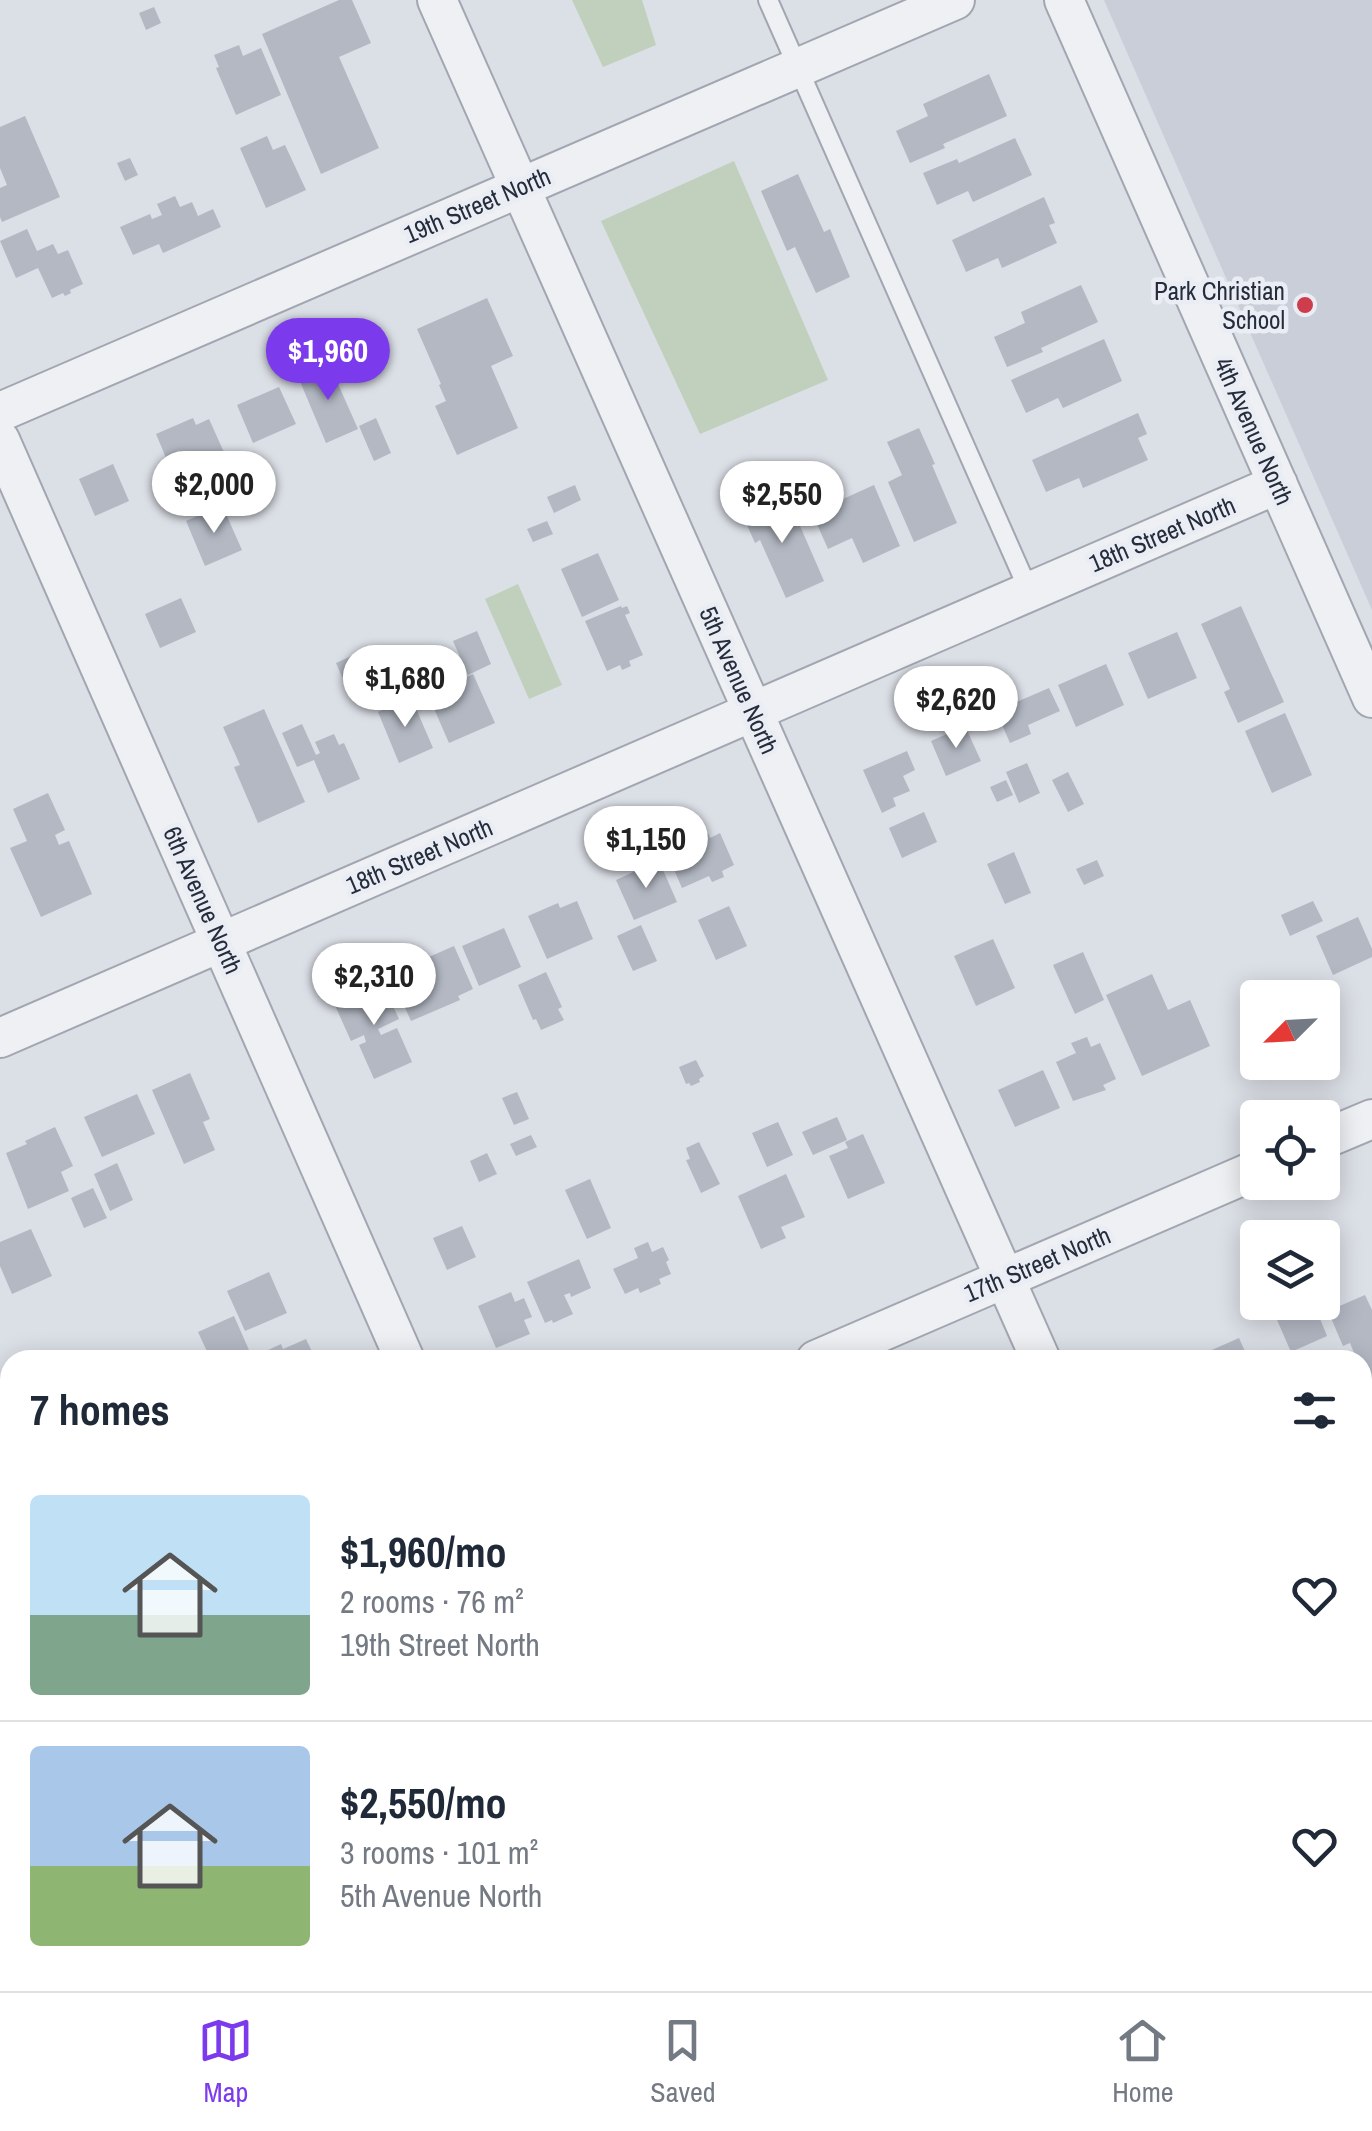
<!DOCTYPE html>
<meta charset="utf-8">
<style>
body{margin:0;font-family:"Archivo Narrow",sans-serif;background:#f2f2f3;color:#1f2937;height:100vh;display:flex;flex-direction:column;font-size:38px;white-space:nowrap}
*{box-sizing:border-box;margin:0}
p{font-size:32px;color:#747a83}
.icon{flex:none;width:55px;height:55px;fill:none;stroke:currentColor;stroke-width:2;stroke-linecap:round;stroke-linejoin:round}
.map{position:relative;flex:1;overflow:hidden}
.side{position:absolute;left:0px;top:1350px;width:1372px;height:642px;display:flex;flex-direction:column;background:#fff;border-radius:30px 30px 0 0;box-shadow:0 5px 25px #0003}
.side>*{flex:none}
.needle{width:65px;rotate:246deg}
.tools{position:absolute;left:1240px;top:980px;display:grid;gap:20px}
.tools a{display:grid;place-items:center;width:100px;height:100px;border-radius:10px;background:#fff;box-shadow:0 5px 25px #0003;font-size:50px}
.price{position:absolute;translate:-50% -85px;padding:0 22px;border-radius:35px;background:#fff;color:#222;font-size:32px;line-height:65px;filter:drop-shadow(0 2px 5px #0008)}
.price::after{content:'';position:absolute;left:50%;top:60px;width:30px;height:22px;margin-left:-15px;background:inherit;clip-path:polygon(0 0,100% 0,50% 100%)}
.price.selected{background:#7c3aed;color:#fff}
ul{padding:0;list-style:none}
li{display:flex;align-items:center;gap:30px;height:250px;padding:0 30px}
li+li{border-top:2px solid #e0e1e3}
li span{display:grid;place-items:center;flex:none;width:280px;height:200px;border-radius:10px;color:#555}
li>.icon{margin-inline-start:auto}
span .icon{width:120px;height:120px;fill:#fffc;stroke-width:1}
li b{font-size:42px}
h2{display:flex;justify-content:space-between;align-items:center;height:120px;padding:0 30px;font-size:42px}
.tab-bar{display:flex;justify-content:space-around;align-items:center;height:140px;border-top:2px solid #e0e1e3;background:#fff;font-size:28px;color:#747a83}
.tab-bar a{display:grid;justify-items:center;gap:5px}
.tab-bar .selected{color:#7c3aed}
.map>svg:first-child{display:block}
.built{fill:#c9ced8}
.green{fill:#c0d0bc}
.building{fill:#b3b8c3}
.lines{fill:none;stroke-linecap:round;stroke-linejoin:round}
.service-casing{stroke:#a1a6b0;stroke-width:22}
.minor-casing{stroke:#a1a6b0;stroke-width:42}
.service{stroke:#eef0f4;stroke-width:18}
.minor{stroke:#eef0f4;stroke-width:38}
.poi-dot{fill:#ce3d4b;stroke:#eaeef4;stroke-width:4}
.labels{text-anchor:middle;stroke-width:9;stroke-linejoin:round;paint-order:stroke}
.street-label{font-size:25px;fill:#252c3c;stroke:#eaeef4}
.poi-label{font-size:25px;fill:#252c3c;stroke:#eaeef4;text-anchor:end}
</style>
<div class="map">
<svg width="1372" height="1991" viewBox="0 0 1372 1991">
<rect width="100%" height="100%" fill="#dbdfe6"/>
<!-- built -->
<path class="built" d="M1104,0H1372V610Z"/>
<!-- green -->
<path class="green" d="M572,0H642L656,45L603,67Z
M734,161L828,380L700,434L601,221Z
M518,584L562,685L529,699L485,599Z"/>
<!-- building -->
<path class="building" d="M339,0H352L371,43L339,57L379,148L321,174L262,34Z
M154,7L161,23L146,30L139,13Z
M239,45L243,56L261,48L281,95L236,115L216,68L219,67L214,55Z
M989,74L1007,116L943,144L945,148L910,163L896,131L928,116L923,104Z
M25,116L60,197L2,222L0,217V188L7,185L0,168V127Z
M267,136L273,150L285,145L306,190L266,208L240,148Z
M1015,138L1032,175L973,202L968,191L937,205L923,173L957,159L959,163Z
M130,158L138,175L125,181L117,163Z
M798,174L824,232L830,229L850,277L816,293L795,247L787,251L761,191Z
M175,196L180,207L192,202L198,216L213,209L221,227L163,253L159,244L133,255L120,227L150,214L152,219L162,215L157,204Z
M1044,197L1055,223L1049,225L1057,243L1002,268L998,258L966,272L952,240Z
M27,229L37,251L53,244L58,254L68,250L83,284L70,290L71,293L65,296L63,293L52,298L38,268L16,278L0,241Z
M1081,285L1098,322L1041,348L1043,352L1007,367L994,337L1025,323L1021,312Z
M487,298L513,356L491,366L518,428L457,455L435,406L446,401L439,385L441,384L417,329Z
M1104,339L1122,381L1063,408L1058,398L1026,413L1011,380Z
M316,363L319,371L330,366L358,429L326,443L299,379L310,375L307,367Z
M279,387L296,424L253,443L237,405Z
M1138,413L1147,434L1138,438L1148,460L1083,488L1079,478L1046,492L1032,460Z
M193,418L196,425L209,419L237,481L214,491L206,472L193,477L188,465L172,472L156,434Z
M376,418L391,453L374,461L359,426Z
M919,428L935,464L932,465L957,523L914,542L888,482L902,475L887,442Z
M262,457L275,487L258,495L244,465Z
M113,464L129,501L95,516L79,479Z
M575,485L581,500L554,513L547,497Z
M874,485L900,546L863,563L852,538L828,549L812,513Z
M771,493L785,524L797,519L824,581L786,598L760,540L755,543L739,507Z
M222,505L242,550L205,566L186,521Z
M547,521L553,534L533,542L527,529Z
M598,553L619,600L582,617L561,569Z
M181,598L196,632L160,648L145,614Z
M621,606L622,608L627,606L630,613L625,615L643,655L629,661L631,666L622,670L620,665L607,671L585,621Z
M1241,606L1284,702L1238,723L1224,692L1230,689L1201,624Z
M477,631L491,664L468,675L453,641Z
M1177,632L1197,678L1148,699L1128,653Z
M360,652L374,684L350,695L336,663Z
M1106,664L1124,705L1076,727L1058,685Z
M473,674L495,723L449,743L428,695Z
M1049,688L1060,711L1028,725L1031,734L1010,743L996,711Z
M411,697L433,748L399,763L378,712Z
M264,709L305,802L258,823L234,767L240,765L223,727Z
M1285,713L1312,775L1272,793L1245,731Z
M302,724L316,755L320,753L315,742L334,734L339,745L344,743L360,779L328,793L314,760L297,767L282,733Z
M965,726L981,761L946,776L931,741Z
M907,751L915,770L903,776L910,791L893,798L896,806L882,813L863,770Z
M1027,763L1040,793L1019,803L1006,772Z
M1068,772L1084,804L1068,812L1052,780Z
M1006,780L1013,795L997,802L990,787Z
M48,793L65,830L55,835L59,845L69,841L92,894L41,917L10,848L27,841L13,809Z
M924,812L937,842L902,858L889,828Z
M708,833L710,838L720,833L734,865L722,871L724,877L712,882L709,876L682,888L668,856L698,843L696,838Z
M1014,852L1031,893L1005,904L987,864Z
M1097,860L1104,876L1084,885L1076,869Z
M660,863L677,902L634,920L616,880L642,868L644,871Z
M577,901L593,939L547,959L528,916L558,903L560,908Z
M1313,901L1323,921L1290,936L1281,915Z
M729,906L747,946L716,960L698,920Z
M1358,917L1372,949V957L1333,975L1316,936Z
M641,925L657,961L633,971L617,936Z
M504,928L521,967L479,986L462,946Z
M993,939L1015,988L976,1006L954,956Z
M454,946L473,989L458,996L460,1000L411,1021L390,974Z
M1083,952L1104,1000L1075,1014L1053,965Z
M546,972L562,1007L558,1009L564,1020L541,1030L536,1019L533,1020L518,985Z
M1152,974L1168,1010L1190,1000L1210,1046L1142,1076L1106,995Z
M381,980L399,1019L378,1029L381,1035L397,1028L412,1062L374,1079L359,1045L366,1042L364,1035L351,1041L333,1001Z
M1087,1037L1091,1047L1100,1043L1116,1079L1103,1085L1106,1090L1073,1101L1056,1062L1076,1053L1071,1043Z
M696,1060L704,1076L699,1079L700,1082L691,1086L689,1083L686,1084L679,1067Z
M1043,1070L1060,1108L1015,1127L998,1090Z
M190,1073L210,1119L203,1122L215,1150L184,1164L152,1090Z
M517,1092L529,1119L514,1125L502,1098Z
M137,1094L155,1134L102,1157L84,1117Z
M837,1117L847,1140L813,1155L802,1132Z
M778,1122L793,1155L767,1167L752,1133Z
M55,1127L73,1166L61,1172L69,1191L28,1209L6,1153L27,1144L25,1141Z
M863,1134L885,1183L848,1199L829,1156L848,1148L845,1142Z
M531,1135L537,1147L516,1156L510,1144Z
M699,1142L720,1184L701,1193L686,1160L690,1159L686,1148Z
M487,1153L497,1174L479,1182L470,1161Z
M117,1163L133,1200L110,1211L94,1174Z
M786,1174L805,1217L781,1227L786,1238L761,1249L738,1196Z
M590,1179L611,1228L587,1239L565,1190Z
M93,1188L107,1218L84,1228L71,1198Z
M462,1226L476,1257L447,1270L433,1238Z
M31,1229L52,1276L12,1294L0,1266V1242Z
M648,1242L652,1252L663,1247L669,1260L666,1262L671,1274L659,1279L661,1284L640,1293L638,1288L625,1294L613,1269L638,1258L634,1248Z
M579,1259L591,1288L571,1297L570,1293L564,1295L573,1314L553,1323L552,1320L545,1323L527,1282Z
M269,1272L287,1313L245,1331L227,1291Z
M511,1292L515,1302L524,1298L532,1317L524,1320L530,1334L496,1348L478,1306Z
M1365,1295L1372,1310V1394L1362,1372V1360H1357L1350,1343L1343,1346L1328,1311Z
M1314,1304L1327,1336L1291,1352L1277,1320Z
M234,1316L249,1350L226,1360H211L198,1332Z
M1239,1338L1249,1360H1189Z
M306,1339L316,1360H260L268,1356L266,1351L281,1344L283,1349Z
M1362,1593L1372,1614V1630L1362,1635Z
M1369,1655L1372,1663V1699L1362,1703V1658Z
M453,1982H488L489,1985L504,1982L508,1991H456Z
M540,1982H587L590,1991H544Z"/>
<g class="lines">
<!-- service casing -->
<g class="service-casing">
<path id="service" d="M768,0L1029,591"/>
</g>
<!-- minor casing -->
<g class="minor-casing">
<path id="minor" d="M437,0L1041,1360
M1064,0L1372,698
M0,412L955,0
M0,440L405,1360
M0,1038L1278,484
M1322,1140L1372,1119
M816,1360L1258,1169
M0,1714L10,1709
M1362,1801L1372,1797
M0,1872L10,1895
M49,1982L52,1991
M680,1982L684,1991
M1319,1982L1322,1991
M924,1991L944,1982"/>
</g>
<!-- service -->
<use href="#service" class="service"/>
<!-- minor -->
<use href="#minor" class="minor"/>
</g>
<!-- markers -->
<circle class="poi-dot" cx="1305" cy="305" r="10"/>
<g class="labels">
<!-- street labels -->
<g class="street-label">
<text transform="translate(477 205) rotate(-23)" y="9">19th Street North</text>
<text transform="translate(1254 431) rotate(66)" y="9">4th Avenue North</text>
<text transform="translate(1162 534) rotate(-23)" y="9">18th Street North</text>
<text transform="translate(739 680) rotate(66)" y="9">5th Avenue North</text>
<text transform="translate(419 856) rotate(-23)" y="9">18th Street North</text>
<text transform="translate(203 900) rotate(66)" y="9">6th Avenue North</text>
<text transform="translate(1037 1264) rotate(-23)" y="9">17th Street North</text>
</g>
<!-- poi labels -->
<g class="poi-label">
<text x="1285" y="300">Park Christian<tspan x="1285" dy="29">School</tspan></text>
</g>
</g>
</svg>
<div class="tools">
<a><svg class="needle" viewBox="-14 -14 28 28"><path d="M0-13l5 13h-10z" fill="#e53935"/><path d="M0 13l5-13h-10z" fill="#747a83"/></svg></a>
<a><svg class="icon" aria-label="locate" viewBox="0 0 24 24"><circle cx="12" cy="12" r="6"/><path d="M12 2v4M12 18v4M2 12h4M18 12h4"/></svg></a>
<a><svg class="icon" aria-label="layers" viewBox="0 0 24 24"><path d="M12 4l9 5-9 5-9-5zM3 14l9 5 9-5"/></svg></a>
</div>
<b class="price selected" style="left:328px;top:403px">$1,960</b>
<b class="price" style="left:214px;top:536px">$2,000</b>
<b class="price" style="left:782px;top:546px">$2,550</b>
<b class="price" style="left:405px;top:730px">$1,680</b>
<b class="price" style="left:956px;top:751px">$2,620</b>
<b class="price" style="left:646px;top:891px">$1,150</b>
<b class="price" style="left:374px;top:1028px">$2,310</b>
<section class="side">
<h2>7 homes<svg class="icon" aria-label="filters" viewBox="0 0 24 24"><path d="M4 7h16M4 17h16"/><circle cx="9" cy="7" r="2"/><circle cx="15" cy="17" r="2"/></svg></h2>
<ul>
<li><span style="background:linear-gradient(#bfe0f5 60%,#7fa58c 0)"><svg class="icon" aria-label="home" viewBox="0 0 24 24"><path d="M3 11l9-7 9 7M6 9v11h12V9"/></svg></span><div><b>$1,960/mo</b><p>2 rooms · 76 m²</p><p>19th Street North</p></div><svg class="icon" aria-label="heart" viewBox="0 0 24 24"><path d="M12 20l-8-8c-3-5 5-10 8-4 3-6 11-1 8 4z"/></svg></li>
<li><span style="background:linear-gradient(#a9c7e8 60%,#8fb573 0)"><svg class="icon" aria-label="home" viewBox="0 0 24 24"><path d="M3 11l9-7 9 7M6 9v11h12V9"/></svg></span><div><b>$2,550/mo</b><p>3 rooms · 101 m²</p><p>5th Avenue North</p></div><svg class="icon" aria-label="heart" viewBox="0 0 24 24"><path d="M12 20l-8-8c-3-5 5-10 8-4 3-6 11-1 8 4z"/></svg></li>
</ul>
</section>
</div>
<nav class="tab-bar">
<a class="selected"><svg class="icon" aria-label="map" viewBox="0 0 24 24"><path d="M3 6l6-2 6 2 6-2v14l-6 2-6-2-6 2zM9 4v14M15 6v14"/></svg>Map</a>
<a><svg class="icon" aria-label="saved" viewBox="0 0 24 24"><path d="M7 4h10v16l-5-4-5 4z"/></svg>Saved</a>
<a><svg class="icon" aria-label="home" viewBox="0 0 24 24"><path d="M3 11l9-7 9 7M6 9v11h12V9"/></svg>Home</a>
</nav>
